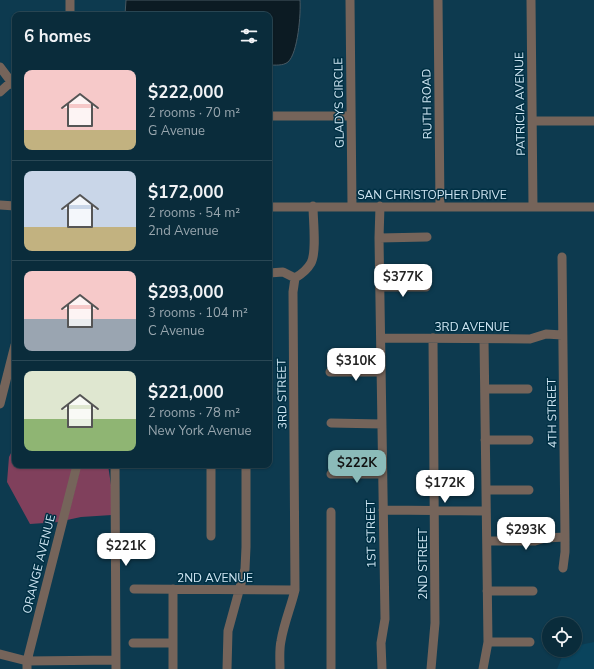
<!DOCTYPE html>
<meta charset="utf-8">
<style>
body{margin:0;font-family:"Nunito Sans",sans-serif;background:#183846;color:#f1f3f6;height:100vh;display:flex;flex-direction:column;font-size:15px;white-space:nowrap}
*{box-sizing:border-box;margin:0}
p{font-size:13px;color:#99a7af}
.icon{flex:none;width:22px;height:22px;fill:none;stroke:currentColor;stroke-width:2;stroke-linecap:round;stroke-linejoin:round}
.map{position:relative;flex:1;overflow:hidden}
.sheet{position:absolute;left:12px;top:12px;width:260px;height:456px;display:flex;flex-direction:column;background:#0a2c3b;border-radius:8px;box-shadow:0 1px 3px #0004,0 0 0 1px #2a4855}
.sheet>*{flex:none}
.buttons{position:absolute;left:542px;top:617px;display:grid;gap:8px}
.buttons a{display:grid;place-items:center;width:40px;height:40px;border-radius:50%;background:#0a2c3b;box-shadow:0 1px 3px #0004,0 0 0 1px #2a4855;font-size:20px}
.price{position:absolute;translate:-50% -34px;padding:0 9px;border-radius:8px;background:#fff;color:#222;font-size:13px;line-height:26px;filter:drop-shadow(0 1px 2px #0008)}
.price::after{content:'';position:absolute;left:50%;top:24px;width:12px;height:9px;margin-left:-6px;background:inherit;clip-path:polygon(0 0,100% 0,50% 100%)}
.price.active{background:#8bbbb9;color:#111}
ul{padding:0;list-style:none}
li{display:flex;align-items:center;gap:12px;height:100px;padding:0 12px}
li+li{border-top:1px solid #2a4855}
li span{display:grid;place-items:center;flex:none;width:112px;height:80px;border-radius:8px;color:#555}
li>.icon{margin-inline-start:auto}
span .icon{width:48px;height:48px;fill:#fffc;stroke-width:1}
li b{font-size:17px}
h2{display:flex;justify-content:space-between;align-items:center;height:48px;padding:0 12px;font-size:17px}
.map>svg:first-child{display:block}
.built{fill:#0a445d}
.green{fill:#80405c}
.water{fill:#0c1b23;stroke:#475862}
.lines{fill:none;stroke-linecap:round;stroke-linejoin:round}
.minor{stroke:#75645a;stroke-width:9}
.labels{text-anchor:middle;stroke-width:3;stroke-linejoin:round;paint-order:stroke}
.street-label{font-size:12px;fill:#d0e7f4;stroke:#003044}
</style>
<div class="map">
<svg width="594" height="669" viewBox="0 0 594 669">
<rect width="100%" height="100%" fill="#0d3a4f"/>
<!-- built -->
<path class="built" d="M594,642V669H557L565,650H575V646Z"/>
<!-- green -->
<path class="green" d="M15,445V465H74L59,522L30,524L7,482L9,457Z
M81,465H108L111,485L112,515L81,517L67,520Z"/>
<!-- water -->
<path class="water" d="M126,0H300C301,13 298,53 288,62C283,66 275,65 269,65V15H125Z"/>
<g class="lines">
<!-- minor -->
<path class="minor" d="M70,0V15
M350,0L352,206
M438,0L440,207
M531,0L533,207
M0,67L15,87
M0,92L11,82
M269,116H351
M532,121H594
M0,205L15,206
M380,206L379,238L385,619L381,643L382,669
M269,207H594
M379,238L427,237
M562,257L565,537V552L563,568
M269,273L283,272L295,278
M380,287H426
M381,338L530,339L546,334L562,335
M330,372H381
M485,389H528
M0,404L15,345
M331,423L382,424
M485,440H529
M115,465L116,669
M211,465V536
M331,474H382
M486,490H529
M383,510L485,511
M331,512V669
M487,541H535L545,538L565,537
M134,589L295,590
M487,591H533
M488,642H530
M133,643H173
M0,654L27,661L116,660
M27,669V661L77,465
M173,669V589
M227,669L228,631L245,569L246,547V465
M280,669C280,660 279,650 281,641C284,623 291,607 295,590L293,292L295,278C302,274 307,270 311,263C317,252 313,220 313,206
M431,669L435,623L433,338
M483,669L488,642L484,339"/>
</g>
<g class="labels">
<!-- street labels -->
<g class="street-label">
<text transform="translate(339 103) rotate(-91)" y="4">GLADYS CIRCLE</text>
<text transform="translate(427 104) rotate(-91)" y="4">RUTH ROAD</text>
<text transform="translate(520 104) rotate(-91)" y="4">PATRICIA AVENUE</text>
<text x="432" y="199">SAN CHRISTOPHER DRIVE</text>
<text x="472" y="331">3RD AVENUE</text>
<text transform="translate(282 394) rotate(-91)" y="4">3RD STREET</text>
<text transform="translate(552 413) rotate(-91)" y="4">4TH STREET</text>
<text transform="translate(371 534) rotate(-91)" y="4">1ST STREET</text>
<text transform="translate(39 564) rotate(-76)" y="4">ORANGE AVENUE</text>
<text transform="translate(423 564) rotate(-90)" y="4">2ND STREET</text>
<text x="215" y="582">2ND AVENUE</text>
</g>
</g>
</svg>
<div class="buttons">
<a><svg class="icon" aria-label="locate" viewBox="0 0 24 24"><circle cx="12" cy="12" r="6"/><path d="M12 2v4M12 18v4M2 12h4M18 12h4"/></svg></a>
</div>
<b class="price" style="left:403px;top:298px">$377K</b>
<b class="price" style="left:356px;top:382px">$310K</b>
<b class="price active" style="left:357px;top:484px">$222K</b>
<b class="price" style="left:445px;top:504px">$172K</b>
<b class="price" style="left:526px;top:551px">$293K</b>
<b class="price" style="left:126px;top:567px">$221K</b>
<section class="sheet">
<h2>6 homes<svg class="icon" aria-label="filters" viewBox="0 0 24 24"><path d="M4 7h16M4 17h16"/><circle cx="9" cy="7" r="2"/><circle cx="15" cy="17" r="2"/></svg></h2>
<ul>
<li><span style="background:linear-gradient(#f6c9c9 75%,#c2b280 0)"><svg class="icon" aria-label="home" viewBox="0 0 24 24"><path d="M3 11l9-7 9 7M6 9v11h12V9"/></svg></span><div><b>$222,000</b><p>2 rooms · 70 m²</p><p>G Avenue</p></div></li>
<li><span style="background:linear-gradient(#c9d6e8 70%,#c2b280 0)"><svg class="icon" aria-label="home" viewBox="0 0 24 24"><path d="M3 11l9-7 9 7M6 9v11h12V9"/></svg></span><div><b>$172,000</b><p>2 rooms · 54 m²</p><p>2nd Avenue</p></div></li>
<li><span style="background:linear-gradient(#f6c9c9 60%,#9aa5b1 0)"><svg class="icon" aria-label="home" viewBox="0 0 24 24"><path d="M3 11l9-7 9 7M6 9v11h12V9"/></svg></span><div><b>$293,000</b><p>3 rooms · 104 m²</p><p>C Avenue</p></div></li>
<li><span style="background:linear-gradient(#dfe7d0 60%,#8fb573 0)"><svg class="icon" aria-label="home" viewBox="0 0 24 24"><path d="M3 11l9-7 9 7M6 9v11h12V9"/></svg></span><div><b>$221,000</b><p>2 rooms · 78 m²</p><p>New York Avenue</p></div></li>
</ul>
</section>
</div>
